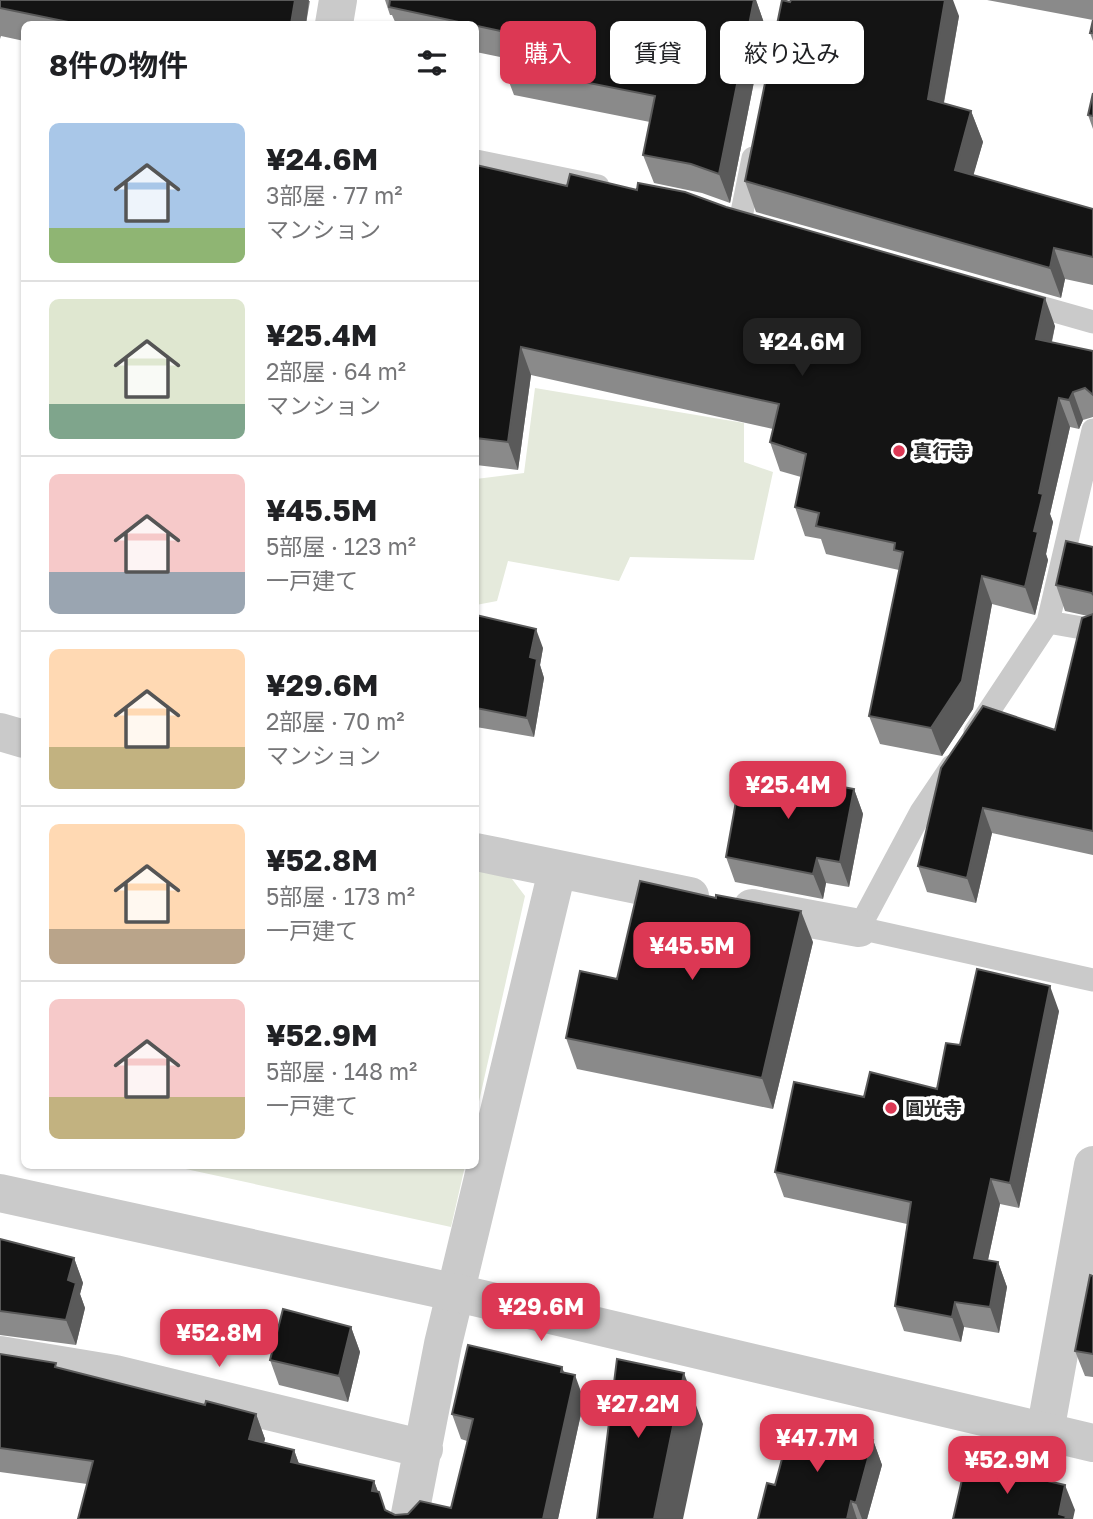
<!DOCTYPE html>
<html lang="ja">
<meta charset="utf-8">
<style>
body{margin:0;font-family:"Golos Text","Noto Sans JP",sans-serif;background:#f2f2f2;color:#202124;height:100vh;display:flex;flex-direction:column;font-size:26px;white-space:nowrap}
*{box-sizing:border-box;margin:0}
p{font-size:23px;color:#757577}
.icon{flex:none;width:38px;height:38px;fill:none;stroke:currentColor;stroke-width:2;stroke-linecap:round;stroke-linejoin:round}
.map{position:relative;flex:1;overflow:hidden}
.side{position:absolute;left:21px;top:21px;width:458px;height:1148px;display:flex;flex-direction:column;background:#fff;border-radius:10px;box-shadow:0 2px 5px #0004}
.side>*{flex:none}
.banner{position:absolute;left:500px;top:21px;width:486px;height:63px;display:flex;gap:14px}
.price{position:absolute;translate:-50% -60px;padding:0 16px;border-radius:14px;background:#dc3854;color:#fff;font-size:23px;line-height:46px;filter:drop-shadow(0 2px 4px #0008)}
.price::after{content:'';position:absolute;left:50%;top:42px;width:21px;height:16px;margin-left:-10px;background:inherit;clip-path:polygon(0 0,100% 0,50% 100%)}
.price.selected{background:#222;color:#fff}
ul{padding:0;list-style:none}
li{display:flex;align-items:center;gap:21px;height:175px;padding:0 28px}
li+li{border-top:2px solid #e0e0e0}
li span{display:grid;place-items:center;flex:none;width:196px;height:140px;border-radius:10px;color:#555}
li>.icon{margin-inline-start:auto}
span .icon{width:84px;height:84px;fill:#fffc;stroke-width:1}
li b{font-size:30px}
h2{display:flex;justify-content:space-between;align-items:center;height:84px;padding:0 28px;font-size:30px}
.chip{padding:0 24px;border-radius:10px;background:#fff;box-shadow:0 2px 5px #0004;font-size:24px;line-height:63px}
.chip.selected{background:#dc3854;color:#fff}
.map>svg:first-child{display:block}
.green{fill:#e5eadc}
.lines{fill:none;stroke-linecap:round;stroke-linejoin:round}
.service{stroke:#cacaca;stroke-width:23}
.minor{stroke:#cacaca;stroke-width:38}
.tertiary{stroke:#cacaca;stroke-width:38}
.wall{fill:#8a8a8a}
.shaded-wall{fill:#5a5a5a}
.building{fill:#141414;stroke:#5a5a5a;stroke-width:2}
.poi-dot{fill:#dc3854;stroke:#fff;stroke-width:2.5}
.labels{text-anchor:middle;stroke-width:7;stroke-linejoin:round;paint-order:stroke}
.poi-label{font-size:19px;font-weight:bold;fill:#2d2d2d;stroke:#fff;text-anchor:start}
</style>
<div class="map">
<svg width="1093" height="1519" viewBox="0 0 1093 1519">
<rect width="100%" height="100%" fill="#fff"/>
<!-- green -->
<path class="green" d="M535,388L744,423V462L773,472L754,560L630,557L619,581L508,561L497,601L476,605V479L524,473Z
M476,868L509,875L525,896L476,1115Z
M172,1166H465L451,1227Z"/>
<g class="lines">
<!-- service -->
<path class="service" d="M476,161L598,186
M740,222L753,158
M1019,301L1093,322
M1048,622L1093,630
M975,732L1048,622L1093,430
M952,766L921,812L859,928L1093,980"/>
<!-- minor -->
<path class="minor" d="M334,24L338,0
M0,732L24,739
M476,852L690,896
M752,908L859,928
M0,1355L115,1374L424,1449
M1045,1432L1093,1165
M409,1519L443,1344L557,871"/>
<!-- tertiary -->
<path class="tertiary" d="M0,1193L457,1293L1093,1443"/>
</g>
<!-- wall -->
<path class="wall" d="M0,0L310,1L306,24H24V41L1,36L0,39Z
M385,0H756L765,26L730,203L702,193L654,183L643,155L650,122L514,95L503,66L505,58L476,52V24H396L392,15H390Z
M987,0H1093V41L1090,33L1093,20Z
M790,2L959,16L944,103L971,111L983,142L973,175L1093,209V285L1065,279L1061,298L756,212L745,181Z
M1093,93V129L1088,115Z
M476,165L1055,326L1052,342L1093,351V417L1083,420L1079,429L1070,427L1050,514L1053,522L1046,554L1048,560L1035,615L992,604L973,709L942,756L880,744L869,716L899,570L826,554L821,539L805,536L795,507L801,477L780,471L770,442L773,429L531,375L518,470L476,465Z
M1093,547V855L992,833L976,903L927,892L918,866L1055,730L1088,616L1065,611L1056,585Z
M476,615L543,648L540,665L544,678L534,737L476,727Z
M854,789L863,814L849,887L826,883L823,899L735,882L726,857Z
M813,942L773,1109L577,1069L566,1038L617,979Z
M1059,1011L1019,1208L1000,1204L988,1260L998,1262L1007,1287L999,1333L964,1327L961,1342L904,1331L895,1306L907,1224L784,1197L775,1172L864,1097L937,1089L960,1045Z
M0,1239L74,1258L83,1283L80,1294L85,1308L76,1345L0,1335Z
M1093,1276V1377L1085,1376L1075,1351Z
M351,1327L360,1352L348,1402L279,1385L270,1360Z
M0,1354L205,1405L256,1414L265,1439L264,1442L294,1450L299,1464L374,1481L385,1510L395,1515L451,1508L467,1441L461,1439L452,1414L562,1367L564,1373L584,1400L558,1519H78L87,1484L0,1472Z
M873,1440L882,1465L867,1519H758L775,1485Z"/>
<!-- shaded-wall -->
<path class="shaded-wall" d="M295,0H309L306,24H291Z
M754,0H756L765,26L730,203L719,174Z
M945,0H953L959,16L939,129L928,99Z
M971,111L983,142L966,201L955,170Z
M1054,248L1065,279L1061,298L1050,268Z
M1045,298L1055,326L1046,367L1036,339Z
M521,347L531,375L518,470L508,442Z
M1073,392L1083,420L1079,429L1069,400Z
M1059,398L1070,427L1050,514L1053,522L1046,554L1048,560L1035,615L1025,587L1034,531L1039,493Z
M982,576L992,604L973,709L942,756L931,728Z
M536,629L543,648L540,665L544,678L534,737L527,718L530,657Z
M854,789L863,814L849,887L840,862Z
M983,808L992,833L976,903L967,878Z
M817,858L826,883L823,899L813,874Z
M801,911L813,942L773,1109L762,1078Z
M1050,986L1059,1011L1019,1208L1010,1183Z
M991,1179L1000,1204L983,1283L974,1258Z
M74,1258L83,1283L80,1294L85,1308L76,1345L66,1320L68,1280Z
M998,1262L1007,1287L999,1333L990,1307Z
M955,1302L964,1327L961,1342L952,1317Z
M351,1327L360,1352L348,1402L339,1376Z
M562,1367L571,1392L575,1375L584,1400L558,1519H543Z
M684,1373L703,1424L683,1519H654Z
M256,1414L265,1439L258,1464L249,1439Z
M873,1440L882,1465L867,1519H862L856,1503Z
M294,1450L303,1475L291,1462Z
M374,1481L383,1506L372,1491Z
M1065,1485L1075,1510L1073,1519H1060L1059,1514Z
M851,1501L857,1519H847Z"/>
<!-- building -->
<path class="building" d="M0,0H295L291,24H78L0,8Z
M390,0H754L719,174L691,164L643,155L655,96L503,66L510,33L389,7Z
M782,0L790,2L791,0H945L928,99L971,111L955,170L1093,209V257L1054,248L1050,268L745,181Z
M1093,20V33H1090Z
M1093,93V116L1088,115Z
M476,165L567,186L570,174L637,190L638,183L685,192L726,207L1045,298L1036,339L1093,351V395L1085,388L1073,392L1069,400L1059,398L1039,493L1043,494L1034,531L1038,532L1025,587L982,576L962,681L931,728L869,716L903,552L894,550L895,543L816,526L819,513L795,507L806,454L770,442L779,404L521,347L508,442L476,438Z
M1066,541L1093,547V595L1092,593L1056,585Z
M1093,614V831L983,808L967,878L918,866L941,768L983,706L1055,730L1082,618Z
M476,615L536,629L530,657L537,659L527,718L476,708Z
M742,768L854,789L840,862L817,858L813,874L726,857Z
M640,881L716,898V895L801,911L762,1078L566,1038L580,971L617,979Z
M977,969L1050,986L1010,1183L991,1179L974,1258L998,1262L990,1307L955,1302L952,1317L895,1306L911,1202L775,1172L794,1082L864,1097L870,1072L937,1089L946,1043L960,1045Z
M0,1239L74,1258L68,1280L76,1283L66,1320L0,1311Z
M1090,1275L1093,1276V1354L1075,1351Z
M283,1309L351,1327L339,1376L270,1360Z
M468,1345L562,1367L561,1372L575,1375L543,1519H78L93,1461L0,1448V1354L56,1363L55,1367L205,1405L206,1401L256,1414L249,1439L294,1450L291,1462L374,1481L372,1491L379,1492L385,1510L395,1515L408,1514L420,1501L451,1508L473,1419L452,1414Z
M617,1359L684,1373L654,1519H597Z
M793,1418L873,1440L856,1503L851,1501L847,1519H758L767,1483L775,1485Z
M966,1462L1065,1485L1059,1514L1066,1516L1065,1519H953Z"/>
<!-- markers -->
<g class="poi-dot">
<circle cx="899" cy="451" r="7"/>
<circle cx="891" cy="1108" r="7"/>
</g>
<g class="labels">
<!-- poi labels -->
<g class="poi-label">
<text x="913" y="458">真行寺</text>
<text x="905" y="1115">圓光寺</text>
</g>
</g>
</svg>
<b class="price selected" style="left:802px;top:378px">¥24.6M</b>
<b class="price" style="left:788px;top:821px">¥25.4M</b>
<b class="price" style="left:692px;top:982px">¥45.5M</b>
<b class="price" style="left:541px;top:1343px">¥29.6M</b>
<b class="price" style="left:219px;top:1369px">¥52.8M</b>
<b class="price" style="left:638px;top:1440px">¥27.2M</b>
<b class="price" style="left:817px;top:1474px">¥47.7M</b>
<b class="price" style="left:1007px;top:1496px">¥52.9M</b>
<div class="banner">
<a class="chip selected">購入</a>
<a class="chip">賃貸</a>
<a class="chip">絞り込み</a>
</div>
<section class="side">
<h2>8件の物件<svg class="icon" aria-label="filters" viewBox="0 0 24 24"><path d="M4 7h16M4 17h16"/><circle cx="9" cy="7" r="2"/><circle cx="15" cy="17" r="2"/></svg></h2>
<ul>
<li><span style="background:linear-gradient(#a9c7e8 75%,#8fb573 0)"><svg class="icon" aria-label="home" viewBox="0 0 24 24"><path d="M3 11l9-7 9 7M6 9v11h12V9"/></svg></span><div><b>¥24.6M</b><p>3部屋 · 77 m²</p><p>マンション</p></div></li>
<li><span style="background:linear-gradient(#dfe7d0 75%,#7fa58c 0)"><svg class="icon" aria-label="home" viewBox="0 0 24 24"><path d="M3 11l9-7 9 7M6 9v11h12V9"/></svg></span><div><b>¥25.4M</b><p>2部屋 · 64 m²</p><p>マンション</p></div></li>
<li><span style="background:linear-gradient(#f6c9c9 70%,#9aa5b1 0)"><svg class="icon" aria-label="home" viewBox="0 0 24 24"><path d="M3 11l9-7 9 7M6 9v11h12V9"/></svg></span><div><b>¥45.5M</b><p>5部屋 · 123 m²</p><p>一戸建て</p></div></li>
<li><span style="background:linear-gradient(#ffd9b3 70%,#c2b280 0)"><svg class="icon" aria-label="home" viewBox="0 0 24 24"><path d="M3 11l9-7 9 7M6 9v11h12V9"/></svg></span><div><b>¥29.6M</b><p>2部屋 · 70 m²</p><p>マンション</p></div></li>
<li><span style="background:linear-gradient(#ffd9b3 75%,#b9a48a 0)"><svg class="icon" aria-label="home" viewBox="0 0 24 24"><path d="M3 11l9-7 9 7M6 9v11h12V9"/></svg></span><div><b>¥52.8M</b><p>5部屋 · 173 m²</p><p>一戸建て</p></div></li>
<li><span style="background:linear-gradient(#f6c9c9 70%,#c2b280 0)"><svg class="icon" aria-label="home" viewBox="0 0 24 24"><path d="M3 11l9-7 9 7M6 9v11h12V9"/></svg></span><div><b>¥52.9M</b><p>5部屋 · 148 m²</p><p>一戸建て</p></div></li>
</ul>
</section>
</div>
